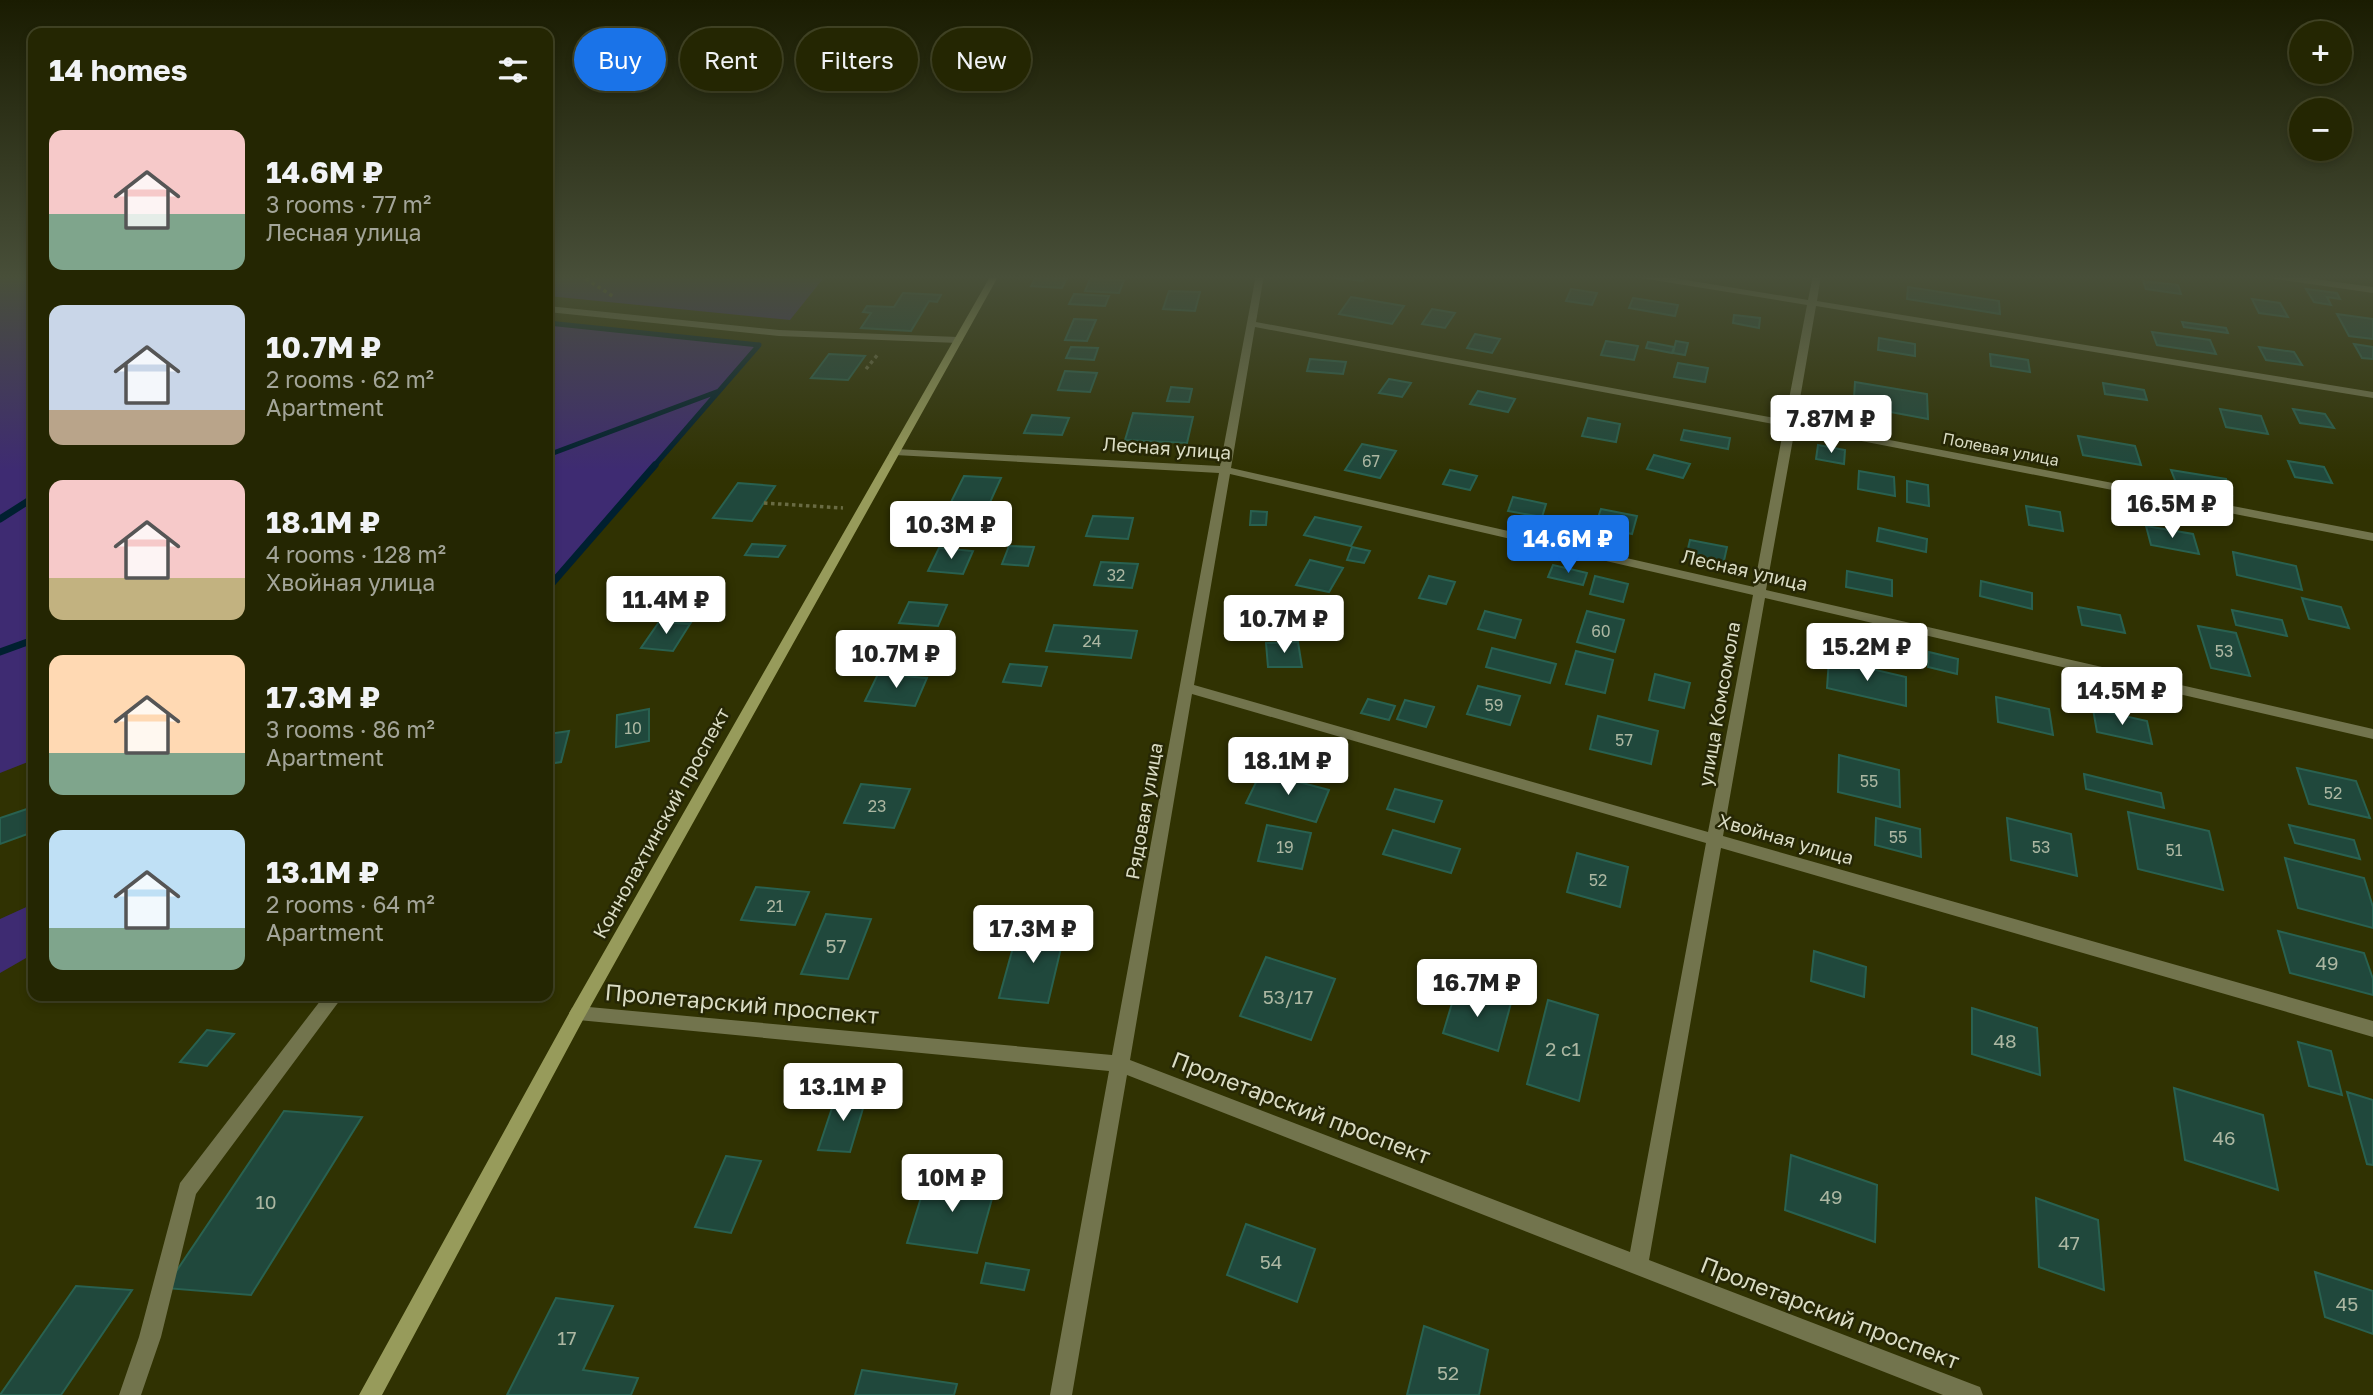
<!DOCTYPE html>
<meta charset="utf-8">
<style>
body{margin:0;font-family:"Golos Text",sans-serif;background:#2c2e0c;color:#f1f3f6;height:100vh;display:flex;flex-direction:column;font-size:26px;white-space:nowrap}
*{box-sizing:border-box;margin:0}
p{font-size:23px;color:#a3a599}
.icon{flex:none;width:38px;height:38px;fill:none;stroke:currentColor;stroke-width:2;stroke-linecap:round;stroke-linejoin:round}
.map{position:relative;flex:1;overflow:hidden}
.side{position:absolute;left:28px;top:28px;width:525px;height:973px;display:flex;flex-direction:column;background:#242602;border-radius:14px;box-shadow:0 4px 10px #0003,0 0 0 2px #414324}
.side>*{flex:none}
.top-card{position:absolute;left:574px;top:28px;width:665px;height:63px;display:flex;gap:14px}
.buttons{position:absolute;left:2289px;top:21px;display:grid;gap:14px}
.buttons a{display:grid;place-items:center;width:63px;height:63px;border-radius:50%;background:#242602;box-shadow:0 4px 10px #0003,0 0 0 2px #414324;font-size:35px}
.price{position:absolute;translate:-50% -60px;padding:0 16px;border-radius:7px;background:#fff;color:#222;font-size:23px;line-height:46px;filter:drop-shadow(0 2px 4px #0008)}
.price::after{content:'';position:absolute;left:50%;top:42px;width:21px;height:16px;margin-left:-10px;background:inherit;clip-path:polygon(0 0,100% 0,50% 100%)}
.price.selected{background:#1a73e8;color:#fff}
ul{padding:0;list-style:none}
li{display:flex;align-items:center;gap:21px;height:175px;padding:0 21px}
li span{display:grid;place-items:center;flex:none;width:196px;height:140px;border-radius:14px;color:#555}
li>.icon{margin-inline-start:auto}
span .icon{width:84px;height:84px;fill:#fffc;stroke-width:1}
li b{font-size:30px}
h2{display:flex;justify-content:space-between;align-items:center;height:84px;padding:0 21px;font-size:30px}
.pill{padding:0 24px;border-radius:32px;background:#242602;box-shadow:0 4px 10px #0003,0 0 0 2px #414324;font-size:24px;line-height:63px}
.pill.selected{background:#1a73e8;color:#fff}
.map>svg:first-child{display:block}
.green{fill:#3e2b72}
.lines{fill:none;stroke-linecap:round;stroke-linejoin:round}
.stream-far1{stroke:#002030;stroke-width:5}
.stream{stroke:#002030;stroke-width:7}
.building{fill:#20483c;stroke:#296150;stroke-width:2}
.path{stroke:#696b43;stroke-width:3.5;stroke-dasharray:3.5 3.5;stroke-linecap:butt}
.service{fill:#72744d;fill-rule:evenodd}
.minor{fill:#72744d;fill-rule:evenodd}
.secondary{fill:#979b5b;fill-rule:evenodd}
.labels{text-anchor:middle;stroke-width:5;stroke-linejoin:round;paint-order:stroke}
.far-street-label{font-size:16px;fill:#dadcc4;stroke:#262705}
.number-label{font-size:16px;fill:#acb7a2}
.street-label{font-size:19px;fill:#dadcc4;stroke:#262705}
.near-number-label{font-size:19px;fill:#acb7a2}
.near-street-label{font-size:23px;fill:#dadcc4;stroke:#262705}
</style>
<div class="map">
<svg width="2373" height="1395" viewBox="0 0 2373 1395">
<rect width="100%" height="100%" fill="#303202"/>
<!-- green -->
<path class="green" d="M0,275H33V760L0,773Z
M548,275H826L790,320L548,296Z
M548,323L759,345L548,588Z
M33,904V954L0,973V919Z"/>
<g class="lines">
<!-- stream-far1 -->
<path class="stream-far1" d="M548,323L759,345
M548,455L719,391
M654,466L759,345"/>
<!-- stream -->
<path class="stream" d="M0,519L33,498
M548,588L655,465
M0,652L33,640"/>
</g>
<!-- building -->
<path class="building" d="M1336,275H1365L1363,281L1335,278Z
M1036,277L1067,278L1062,288L1031,286Z
M1090,279L1124,280L1119,293L1085,291Z
M2143,281L2178,285L2181,294L2146,289Z
M1908,287L1999,301L2000,314L1907,299Z
M1571,289L1597,293L1592,305L1566,301Z
M2306,289L2337,293L2340,299L2327,297L2331,305L2314,302Z
M1169,291L1200,292L1195,311L1163,309Z
M903,293L941,295L937,302L929,301L911,331L861,328L871,313L863,312L867,306L894,307Z
M1074,294L1109,296L1105,306L1069,304Z
M1351,297L1404,306L1392,324L1339,314Z
M1633,298L1678,305L1675,316L1629,308Z
M2252,299L2280,303L2288,317L2259,313Z
M1432,309L1455,313L1445,328L1422,324Z
M2337,314L2373,319V339L2349,336Z
M1734,315L1760,318L1759,328L1733,323Z
M1074,319L1096,320L1087,341L1065,340Z
M2182,322L2226,328L2228,333L2184,327Z
M2152,332L2210,340L2216,354L2157,345Z
M1475,334L1500,339L1492,353L1467,348Z
M1879,338L1915,344V356L1878,350Z
M1606,341L1638,346L1634,360L1601,355Z
M1676,341L1688,343L1685,355L1673,353Z
M1648,342L1674,347L1672,353L1646,348Z
M2354,344L2373,347V359L2362,358Z
M1071,347L1098,348L1094,360L1066,358Z
M2259,347L2294,352L2302,365L2266,360Z
M829,354L865,356L848,380L811,378Z
M1990,354L2028,360L2030,372L1991,366Z
M1310,359L1346,362L1343,374L1307,371Z
M1678,363L1708,368L1705,382L1674,377Z
M1065,371L1097,373L1090,392L1058,390Z
M1389,379L1411,383L1402,397L1379,393Z
M1855,382L1927,394L1928,419L1874,409V401L1854,398Z
M2103,383L2144,390L2147,400L2105,394Z
M1171,387L1192,389L1189,402L1167,401Z
M1478,391L1515,399L1508,412L1470,404Z
M2220,409L2261,416L2268,434L2226,427Z
M2293,409L2325,414L2334,428L2300,423Z
M1133,413L1193,417L1187,443L1125,440Z
M1032,415L1069,418L1062,435L1024,433Z
M1588,418L1620,424L1616,442L1582,436Z
M1684,430L1730,438L1728,449L1681,440Z
M2078,436L2135,446L2141,465L2083,455Z
M1362,444L1396,451L1380,478L1345,470Z
M1818,445L1845,450L1844,464L1816,459Z
M1654,455L1690,464L1683,478L1647,469Z
M2288,461L2324,467L2332,483L2295,477Z
M1450,470L1477,476L1470,490L1443,484Z
M2171,470L2226,479L2232,495L2177,485Z
M1859,471L1894,477L1895,496L1858,489Z
M964,476L1001,478L987,509L949,506Z
M1907,481L1928,485L1929,506L1907,502Z
M738,483L775,486L752,521L713,518Z
M1513,497L1546,504L1542,517L1508,511Z
M2026,506L2060,512L2063,531L2029,525Z
M1601,509L1637,516L1632,534L1595,526Z
M1251,511L1267,512L1266,525H1250Z
M1093,516L1133,518L1128,539L1086,536Z
M1315,517L1361,527L1351,546L1304,535Z
M2146,526L2193,534L2199,554L2151,545Z
M1879,528L1927,539L1926,552L1877,541Z
M1690,540L1727,547L1723,565L1686,557Z
M752,544L785,546L778,557L745,555Z
M1009,546L1034,547L1028,566L1002,564Z
M1352,547L1370,551L1364,563L1347,560Z
M939,548L973,551L963,574L928,571Z
M2233,552L2296,566L2302,590L2237,575Z
M1310,560L1343,568L1329,592L1296,585Z
M1101,562L1138,564L1132,588L1094,585Z
M1553,565L1587,573L1583,585L1548,577Z
M1847,571L1892,580V596L1846,587Z
M1429,576L1455,582L1446,604L1419,598Z
M1595,576L1628,584L1623,602L1590,594Z
M1981,581L2032,593V609L1980,596Z
M675,598L706,600L690,624L659,622Z
M2302,598L2341,607L2349,628L2309,619Z
M909,602L947,605L938,626L899,623Z
M2078,607L2120,615L2125,633L2082,625Z
M2232,610L2282,620L2287,636L2236,625Z
M1485,611L1521,620L1515,638L1478,629Z
M1587,611L1624,620L1615,652L1577,642Z
M659,622L690,624L673,651L641,648Z
M1054,625L1137,631L1131,658L1046,651Z
M2198,626L2236,633L2250,676L2211,668Z
M1298,642L1302,667H1268L1266,643Z
M1492,648L1556,664L1550,683L1486,667Z
M1576,651L1613,660L1605,693L1566,684Z
M1929,652L1958,659L1957,674L1928,667Z
M1829,659L1906,677V706L1827,688Z
M1010,664L1047,667L1041,686L1003,682Z
M878,674L927,678L915,706L865,701Z
M1655,674L1690,683L1684,708L1649,700Z
M1478,686L1520,696L1510,725L1467,714Z
M1996,697L2049,709L2053,735L1998,722Z
M1368,699L1395,706L1389,720L1361,713Z
M1405,700L1434,707L1426,727L1397,719Z
M649,709V741L616,747L617,715Z
M2093,709L2147,721L2152,744L2097,732Z
M1598,716L1658,731L1651,764L1590,749Z
M569,731L561,762L548,764V734Z
M1839,755L1899,770L1900,807L1838,792Z
M2297,768L2356,781L2370,818L2309,804Z
M1261,772L1329,790L1316,822L1246,803Z
M2084,774L2161,793L2164,808L2086,789Z
M861,784L910,789L894,828L844,823Z
M1395,789L1442,801L1434,822L1387,809Z
M33,807V832L0,844V818Z
M2128,812L2209,831L2223,890L2138,869Z
M1876,818L1920,829L1921,857L1875,845Z
M2007,818L2071,834L2077,876L2011,860Z
M1267,825L1311,833L1302,869L1258,861Z
M2289,825L2354,840L2360,859L2295,843Z
M1393,830L1460,849L1451,873L1383,854Z
M1577,853L1628,867L1620,907L1567,892Z
M2285,858L2364,878L2373,907V928L2298,908Z
M756,887L809,892L795,925L741,920Z
M826,914L871,919L848,979L801,974Z
M1019,926L1065,931L1048,1003L999,998Z
M2278,931L2364,953L2373,979V995L2290,973Z
M1814,951L1866,967L1864,997L1811,981Z
M1266,957L1335,979L1311,1040L1240,1016Z
M1457,987L1511,1003L1498,1051L1443,1033Z
M1548,1000L1598,1015L1579,1101L1527,1084Z
M1972,1008L2037,1028L2040,1075L1972,1054Z
M207,1030L234,1034L207,1066L180,1062Z
M2298,1042L2331,1051L2342,1095L2309,1086Z
M2174,1088L2263,1115L2278,1190L2185,1160Z
M2347,1092L2373,1100V1165L2367,1164Z
M837,1093L867,1095L850,1152L818,1150Z
M284,1111L362,1117L251,1295L165,1288Z
M1791,1155L1877,1185L1875,1242L1785,1210Z
M726,1156L761,1161L731,1233L695,1227Z
M928,1175L996,1184L977,1253L907,1243Z
M2036,1198L2098,1220L2104,1290L2039,1267Z
M1246,1224L1315,1249L1297,1302L1227,1275Z
M986,1263L1029,1270L1024,1290L981,1283Z
M2315,1272L2373,1291V1334L2325,1317Z
M76,1286L132,1290L61,1395H0Z
M556,1298L613,1306L583,1370L638,1378L631,1395H507Z
M1424,1326L1488,1350L1479,1395H1407Z
M862,1370L957,1384L954,1395H855Z"/>
<g class="lines">
<!-- path -->
<path class="path" d="M580,275L614,297
M866,369L879,353
M764,503L843,508"/>
<!-- service -->
<path class="service" d="M324,996H343L196,1194L161,1337L141,1395H119L139,1337L180,1183Z"/>
<!-- minor -->
<path class="minor" d="M1256,275H1264L1256,322L1785,420L1807,305L1641,278L1637,275H1656L1808,300L1813,275H1821L1817,301L2373,392V398L1816,306L1796,422L2373,533V541L1795,428L1766,590L2373,729V739L1765,598L1723,836L2373,1021V1037L1721,848L1649,1260L1972,1384L1980,1387L1983,1395H1943L1127,1075L1072,1395H1050L1109,1071L578,1020L572,1018L569,1013L572,1008L578,1006L1112,1055L1219,473L895,455L889,452L895,449L1220,466ZM1255,327L1784,426L1754,587L1231,468ZM1230,474L1753,595L1708,832L1194,685ZM1192,694L1706,843L1630,1252L1130,1060Z
M2265,275H2286L2373,287V293L2269,278Z
M548,306L779,330L958,337L963,340L958,343L779,336L548,312Z"/>
<!-- secondary -->
<path class="secondary" d="M991,275H999L584,1018L382,1395H359L572,1008Z"/>
</g>
<!-- sky -->
<linearGradient id="sky" x2="0" y2="1"><stop stop-color="#1a1c01"/><stop offset="0.59" stop-color="#484f39"/><stop offset="1" stop-color="#484f39" stop-opacity="0"/></linearGradient>
<rect width="2373" height="470" fill="url(#sky)"/>
<g class="labels">
<!-- far-street labels -->
<g class="far-street-label">
<text transform="translate(2001 449) rotate(11)" y="6">Полевая улица</text>
</g>
<!-- number labels -->
<g class="number-label">
<text x="1371" y="467">67</text>
<text x="1116" y="581">32</text>
<text x="1601" y="637">60</text>
<text x="1092" y="647">24</text>
<text x="2224" y="657">53</text>
<text x="1494" y="711">59</text>
<text x="633" y="734">10</text>
<text x="1624" y="746">57</text>
<text x="1869" y="787">55</text>
<text x="2333" y="799">52</text>
<text x="877" y="812">23</text>
<text x="1898" y="843">55</text>
<text x="1285" y="853">19</text>
<text x="2041" y="853">53</text>
<text x="2174" y="856">51</text>
<text x="1598" y="886">52</text>
<text x="775" y="912">21</text>
</g>
<!-- street labels -->
<g class="street-label">
<text transform="translate(1167 448) rotate(4)" y="7">Лесная улица</text>
<text transform="translate(1745 570) rotate(13)" y="7">Лесная улица</text>
<text transform="translate(1719 704) rotate(-80)" y="7">улица Комсомола</text>
<text transform="translate(1144 811) rotate(-80)" y="7">Рядовая улица</text>
<text transform="translate(661 823) rotate(-61)" y="7">Коннолахтинский проспект</text>
<text transform="translate(1786 839) rotate(16)" y="7">Хвойная улица</text>
</g>
<!-- near-number labels -->
<g class="near-number-label">
<text x="836" y="953">57</text>
<text x="2327" y="970">49</text>
<text x="1288" y="1004">53/17</text>
<text x="2005" y="1048">48</text>
<text x="1563" y="1056">2 с1</text>
<text x="2224" y="1145">46</text>
<text x="1831" y="1204">49</text>
<text x="266" y="1209">10</text>
<text x="2069" y="1250">47</text>
<text x="1271" y="1269">54</text>
<text x="2347" y="1311">45</text>
<text x="567" y="1345">17</text>
<text x="1448" y="1380">52</text>
</g>
<!-- near-street labels -->
<g class="near-street-label">
<text transform="translate(742 1004) rotate(5)" y="8">Пролетарский проспект</text>
<text transform="translate(1301 1108) rotate(21)" y="8">Пролетарский проспект</text>
<text transform="translate(1830 1313) rotate(21)" y="8">Пролетарский проспект</text>
</g>
</g>
</svg>
<div class="buttons">
<a>+</a>
<a>−</a>
</div>
<b class="price" style="left:1831px;top:455px">7.87M ₽</b>
<b class="price" style="left:2172px;top:540px">16.5M ₽</b>
<b class="price" style="left:951px;top:561px">10.3M ₽</b>
<b class="price selected" style="left:1568px;top:575px">14.6M ₽</b>
<b class="price" style="left:666px;top:636px">11.4M ₽</b>
<b class="price" style="left:1284px;top:655px">10.7M ₽</b>
<b class="price" style="left:1867px;top:683px">15.2M ₽</b>
<b class="price" style="left:896px;top:690px">10.7M ₽</b>
<b class="price" style="left:2122px;top:727px">14.5M ₽</b>
<b class="price" style="left:1288px;top:797px">18.1M ₽</b>
<b class="price" style="left:1033px;top:965px">17.3M ₽</b>
<b class="price" style="left:1477px;top:1019px">16.7M ₽</b>
<b class="price" style="left:843px;top:1123px">13.1M ₽</b>
<b class="price" style="left:952px;top:1214px">10M ₽</b>
<div class="top-card">
<a class="pill selected">Buy</a>
<a class="pill">Rent</a>
<a class="pill">Filters</a>
<a class="pill">New</a>
</div>
<section class="side">
<h2>14 homes<svg class="icon" aria-label="filters" viewBox="0 0 24 24"><path d="M4 7h16M4 17h16"/><circle cx="9" cy="7" r="2"/><circle cx="15" cy="17" r="2"/></svg></h2>
<ul>
<li><span style="background:linear-gradient(#f6c9c9 60%,#7fa58c 0)"><svg class="icon" aria-label="home" viewBox="0 0 24 24"><path d="M3 11l9-7 9 7M6 9v11h12V9"/></svg></span><div><b>14.6M ₽</b><p>3 rooms · 77 m²</p><p>Лесная улица</p></div></li>
<li><span style="background:linear-gradient(#c9d6e8 75%,#b9a48a 0)"><svg class="icon" aria-label="home" viewBox="0 0 24 24"><path d="M3 11l9-7 9 7M6 9v11h12V9"/></svg></span><div><b>10.7M ₽</b><p>2 rooms · 62 m²</p><p>Apartment</p></div></li>
<li><span style="background:linear-gradient(#f6c9c9 70%,#c2b280 0)"><svg class="icon" aria-label="home" viewBox="0 0 24 24"><path d="M3 11l9-7 9 7M6 9v11h12V9"/></svg></span><div><b>18.1M ₽</b><p>4 rooms · 128 m²</p><p>Хвойная улица</p></div></li>
<li><span style="background:linear-gradient(#ffd9b3 70%,#7fa58c 0)"><svg class="icon" aria-label="home" viewBox="0 0 24 24"><path d="M3 11l9-7 9 7M6 9v11h12V9"/></svg></span><div><b>17.3M ₽</b><p>3 rooms · 86 m²</p><p>Apartment</p></div></li>
<li><span style="background:linear-gradient(#bfe0f5 70%,#7fa58c 0)"><svg class="icon" aria-label="home" viewBox="0 0 24 24"><path d="M3 11l9-7 9 7M6 9v11h12V9"/></svg></span><div><b>13.1M ₽</b><p>2 rooms · 64 m²</p><p>Apartment</p></div></li>
</ul>
</section>
</div>
